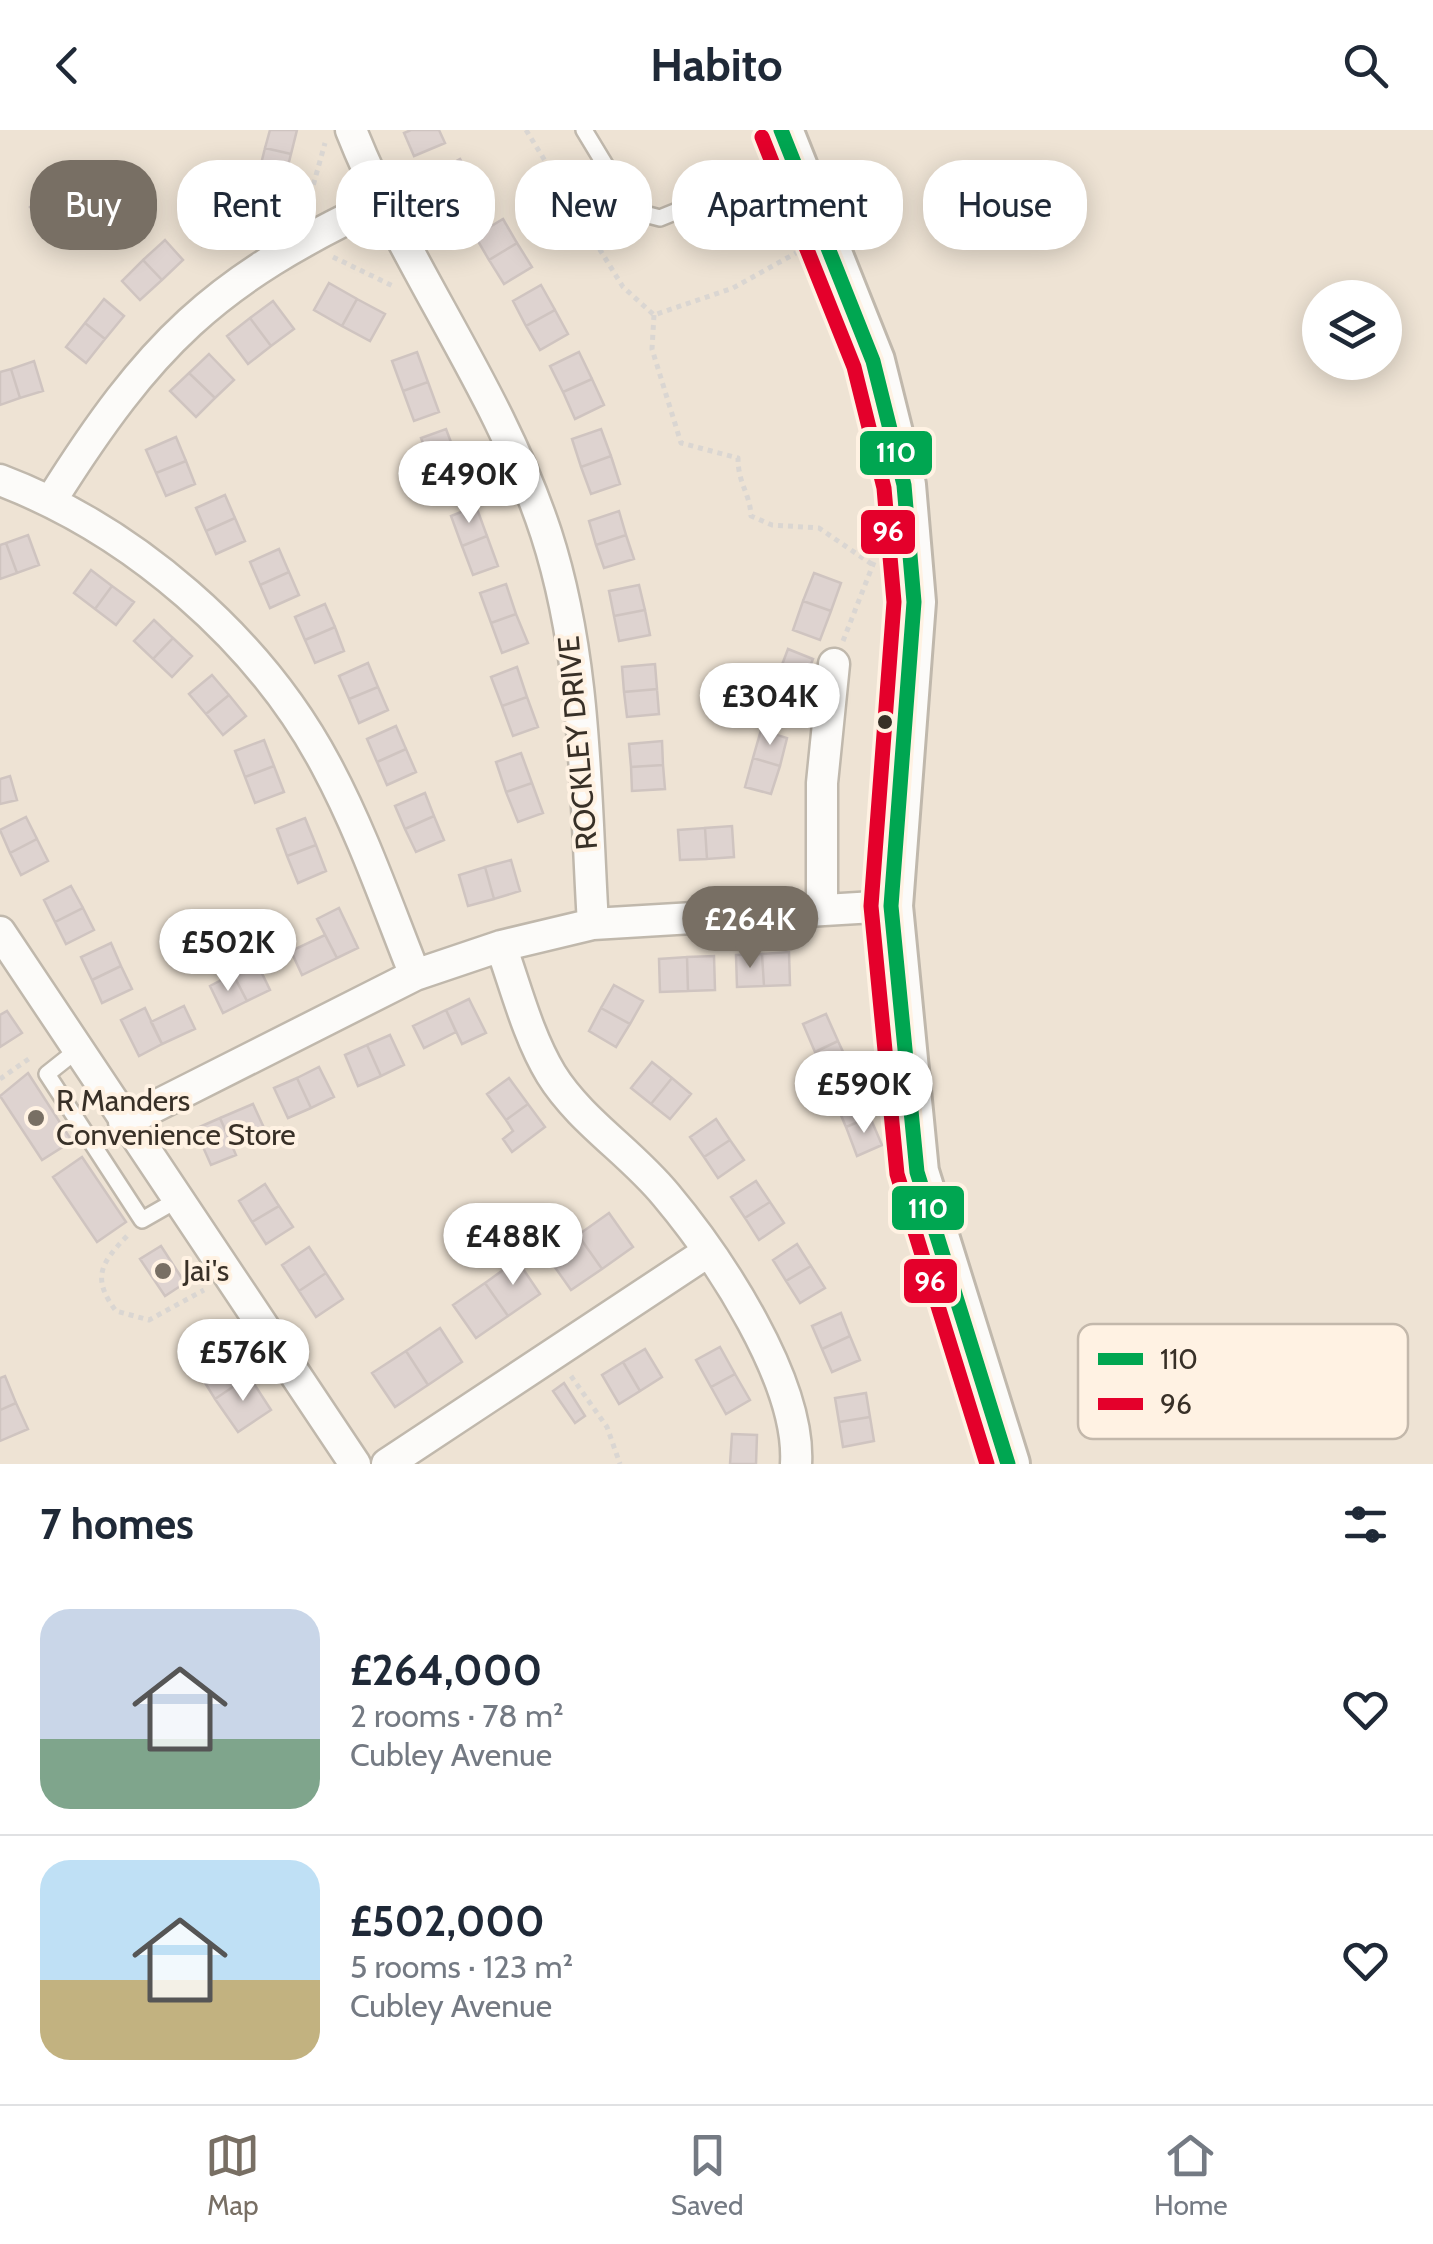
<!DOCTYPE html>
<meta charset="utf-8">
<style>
body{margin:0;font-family:Cabin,sans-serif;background:#f2f2f3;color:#1f2937;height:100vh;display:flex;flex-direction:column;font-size:38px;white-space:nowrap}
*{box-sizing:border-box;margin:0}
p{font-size:32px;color:#747a83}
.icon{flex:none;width:55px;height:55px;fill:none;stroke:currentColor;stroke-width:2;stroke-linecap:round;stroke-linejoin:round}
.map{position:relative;height:1334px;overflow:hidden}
.sheet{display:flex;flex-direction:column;background:#fff;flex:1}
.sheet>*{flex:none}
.hud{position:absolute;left:30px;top:30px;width:1375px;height:90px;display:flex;gap:20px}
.controls{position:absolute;left:1302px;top:150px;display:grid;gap:20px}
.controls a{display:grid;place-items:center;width:100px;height:100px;border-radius:50%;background:#fff;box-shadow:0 5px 25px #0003;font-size:50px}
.price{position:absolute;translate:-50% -85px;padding:0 22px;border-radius:35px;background:#fff;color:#222;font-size:32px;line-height:65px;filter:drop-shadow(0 2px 5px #0008)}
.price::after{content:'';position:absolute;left:50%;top:60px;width:30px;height:22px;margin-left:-15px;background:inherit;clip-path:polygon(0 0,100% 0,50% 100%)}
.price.active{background:#786f64;color:#fff}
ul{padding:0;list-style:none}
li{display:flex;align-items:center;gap:30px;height:250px;padding:0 40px}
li+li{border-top:2px solid #e0e1e3}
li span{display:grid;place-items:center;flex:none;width:280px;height:200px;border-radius:30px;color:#555}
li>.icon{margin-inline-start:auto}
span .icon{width:120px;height:120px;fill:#fffc;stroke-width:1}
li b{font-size:42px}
h2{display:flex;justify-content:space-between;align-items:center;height:120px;padding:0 40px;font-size:42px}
.chip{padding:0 35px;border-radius:40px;background:#fff;box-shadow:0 5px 25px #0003;font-size:35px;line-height:90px}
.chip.active{background:#786f64;color:#fff}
header{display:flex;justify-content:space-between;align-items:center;height:130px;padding:0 40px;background:#fff;font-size:45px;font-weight:800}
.menu{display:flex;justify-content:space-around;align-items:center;height:140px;border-top:2px solid #e0e1e3;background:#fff;font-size:28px;color:#747a83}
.menu a{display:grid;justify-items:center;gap:5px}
.menu .active{color:#786f64}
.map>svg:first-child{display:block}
.building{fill:#ded3d0;stroke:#cfc4c0;stroke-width:2.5}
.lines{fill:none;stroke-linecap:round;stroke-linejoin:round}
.lane-casing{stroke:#c0b8ac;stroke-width:20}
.street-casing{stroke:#c0b8ac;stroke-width:35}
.secondary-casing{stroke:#c0b8ac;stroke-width:48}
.path{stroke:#dad6d2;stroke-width:5;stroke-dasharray:5 5;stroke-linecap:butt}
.lane{stroke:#fcfbf9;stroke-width:15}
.street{stroke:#fcfbf9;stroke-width:30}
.secondary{stroke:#fcfbf9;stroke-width:42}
.bus-1-casing{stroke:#fff2e3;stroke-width:22}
.bus-2-casing{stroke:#fff2e3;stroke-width:22}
.bus-1{stroke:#00a651;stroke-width:15}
.bus-2{stroke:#e4002b;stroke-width:15}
.bus-dot{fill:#383027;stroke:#fff2e3;stroke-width:4}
.poi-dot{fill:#786f64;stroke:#fff2e3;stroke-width:4}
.labels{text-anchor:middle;stroke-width:8;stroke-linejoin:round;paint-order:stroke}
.street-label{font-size:30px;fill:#383027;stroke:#fff2e3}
.poi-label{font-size:30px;fill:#383027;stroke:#fff2e3;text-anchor:start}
.key{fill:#fff2e3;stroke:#c3b8ab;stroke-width:2.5}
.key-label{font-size:28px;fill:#383027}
.line-badge{stroke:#fff2e3;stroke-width:4}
.badge-label{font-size:28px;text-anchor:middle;font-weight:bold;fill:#fff}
</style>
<header><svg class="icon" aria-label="back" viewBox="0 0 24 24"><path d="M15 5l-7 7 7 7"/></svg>Habito<svg class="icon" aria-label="search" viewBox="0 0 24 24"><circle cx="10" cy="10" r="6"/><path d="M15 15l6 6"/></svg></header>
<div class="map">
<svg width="1433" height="1334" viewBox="0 0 1433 1334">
<rect width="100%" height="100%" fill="#eee3d4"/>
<!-- building -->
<path class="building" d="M270,0H297L291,24L265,18Z
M411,0H439L445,13L414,26L404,3Z
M265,18L291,24L284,52L258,46Z
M460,29L474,53L447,68L434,44Z
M77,32L97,54L74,76L54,55Z
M474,53L487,78L460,93L447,68Z
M54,55L74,76L50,98L30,77Z
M233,60L249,82L226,99L210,77Z
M210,77L226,99L202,116L186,95Z
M503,89L517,113L489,130L475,106Z
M165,110L183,130L162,150L143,130Z
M517,113L532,137L504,154L489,130Z
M143,130L162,150L140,170L122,151Z
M329,153L357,169L342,196L314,180Z
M541,155L555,180L526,196L513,171Z
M104,169L124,186L105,209L85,193Z
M357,169L385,184L370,211L342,196Z
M273,171L294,199L271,216L250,188Z
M555,180L568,204L540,220L526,196Z
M250,188L271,216L248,234L227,206Z
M85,193L105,209L86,233L66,217Z
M417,222L428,252L403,261L392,231Z
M579,222L592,249L563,262L550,236Z
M209,224L234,250L215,268L189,243Z
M34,231L43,261L20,268L11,239Z
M11,239L20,268L0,275V242Z
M189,243L215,268L196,287L170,261Z
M592,249L604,275L575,289L563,262Z
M428,252L439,282L414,291L403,261Z
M446,299L457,328L432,338L421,308Z
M601,299L611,326L581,337L572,309Z
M176,307L186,331L156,343L146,320Z
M611,326L620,354L591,364L581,337Z
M457,328L468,358L443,368L432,338Z
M186,331L195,354L166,366L156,343Z
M225,365L235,388L206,401L196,378Z
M476,376L487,406L462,416L451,386Z
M619,381L626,405L596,415L589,391Z
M235,388L245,411L216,424L206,401Z
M28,405L39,435L17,443L6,413Z
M626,405L634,429L604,438L596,415Z
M487,406L498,436L473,445L462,416Z
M6,413L17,443L0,449V415Z
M279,419L289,442L260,455L250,432Z
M91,440L112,456L95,479L74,463Z
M289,442L299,465L270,478L260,455Z
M814,443L841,453L831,481L803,471Z
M506,454L516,484L491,493L480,463Z
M639,455L645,480L614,486L609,461Z
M112,456L134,472L116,495L95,479Z
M803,471L831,481L820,510L793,500Z
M325,474L335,497L305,510L295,487Z
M645,480L650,505L619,511L614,486Z
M516,484L528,513L502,523L491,493Z
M154,490L173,508L153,529L134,511Z
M335,497L344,521L315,533L305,510Z
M173,508L192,526L172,547L153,529Z
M788,519L813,529L802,557L777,548Z
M368,533L378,557L349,569L339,546Z
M655,534L657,559L624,562L622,537Z
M517,537L527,567L502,576L491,547Z
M212,545L229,565L206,584L189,564Z
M777,548L802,557L791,586L766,576Z
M378,557L388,580L359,593L349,569Z
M657,559L659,584L627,587L624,562Z
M229,565L246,586L223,605L206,584Z
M527,567L538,597L513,606L502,576Z
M396,596L406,619L377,632L367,609Z
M761,600L787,608L780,636L753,628Z
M264,610L274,636L245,647L235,621Z
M662,611L663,635L631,637L629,614Z
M406,619L416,642L387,655L377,632Z
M521,623L532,653L506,662L496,632Z
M753,628L780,636L771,664L745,657Z
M663,635L665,659L632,661L631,637Z
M274,636L284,662L255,673L245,647Z
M10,646L17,670L0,674V649Z
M532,653L543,683L518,692L506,662Z
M425,663L434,686L405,699L395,676Z
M434,686L444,710L416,722L405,699Z
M26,687L37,709L10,723L0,700Z
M305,688L316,715L287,726L277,699Z
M732,696L734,727L707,729L705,698Z
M705,698L707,729L680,730L678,700Z
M37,709L48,731L21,745L10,723Z
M316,715L326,741L298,753L287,726Z
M511,730L520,761L494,769L485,737Z
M485,737L494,769L468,776L459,745Z
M71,756L83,778L55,792L44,770Z
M83,778L94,800L66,814L55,792Z
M339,778L358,818L337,828L317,789Z
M325,805L337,828L302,845L291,821Z
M111,813L121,836L92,850L81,827Z
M789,822L790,855L764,856L762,824Z
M762,824L764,856L737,857L736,825Z
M714,826L715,860L688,861L687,827Z
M687,827L688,861L660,862L659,829Z
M257,833L270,860L247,871L233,844Z
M121,836L132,859L102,873L92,850Z
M233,844L247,871L223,883L210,856Z
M614,855L643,871L630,894L601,878Z
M469,869L486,903L462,914L446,880Z
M184,876L195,899L162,914L151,892Z
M145,878L162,914L139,926L121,890Z
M601,878L630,894L616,917L589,901Z
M446,880L456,902L424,918L413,896Z
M7,881L22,903L0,917V885Z
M826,884L838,911L815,922L803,894Z
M390,905L404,935L381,946L367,915Z
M838,911L851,939L828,949L815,922Z
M367,915L381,946L358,956L345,925Z
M652,932L672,948L651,974L631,958Z
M319,937L334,967L311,978L297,948Z
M28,943L72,1011L42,1030L0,966Z
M297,948L311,978L288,988L274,958Z
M509,948L528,974L506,990L487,964Z
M672,948L691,964L670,989L651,974Z
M859,959L870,987L846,997L834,969Z
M253,974L264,998L231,1013L220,988Z
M528,974L545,997L512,1022L503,1009L513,1001L506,990Z
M870,987L882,1015L857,1026L846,997Z
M220,988L236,1025L211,1035L195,999Z
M716,989L730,1010L704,1027L690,1007Z
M730,1010L744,1030L718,1048L704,1027Z
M82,1027L126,1092L97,1112L53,1047Z
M756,1051L770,1072L745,1088L731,1067Z
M265,1054L279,1076L252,1092L239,1071Z
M770,1072L784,1093L759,1110L745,1088Z
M279,1076L293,1097L266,1114L252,1092Z
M609,1083L633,1117L602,1139L578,1105Z
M578,1105L602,1139L571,1160L547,1126Z
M797,1114L811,1136L786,1151L773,1130Z
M161,1116L185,1153L165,1166L140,1129Z
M309,1117L326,1143L299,1161L282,1135Z
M517,1130L540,1164L508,1186L485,1153Z
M811,1136L825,1158L800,1173L786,1151Z
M326,1143L343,1169L316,1187L299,1161Z
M485,1153L508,1186L476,1208L453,1175Z
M841,1183L850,1206L822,1219L812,1196Z
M440,1198L462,1232L428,1255L406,1221Z
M850,1206L860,1230L832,1242L822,1219Z
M227,1213L249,1246L215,1269L194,1235Z
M720,1217L735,1244L711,1257L696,1230Z
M645,1219L662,1247L640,1261L623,1232Z
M406,1221L428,1255L395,1277L372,1243Z
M623,1232L640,1261L619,1274L602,1245Z
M735,1244L750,1270L726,1284L711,1257Z
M5,1246L16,1273L0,1280V1248Z
M249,1246L271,1280L238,1302L215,1269Z
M564,1253L585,1286L575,1293L553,1261Z
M866,1263L870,1287L839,1292L835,1268Z
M16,1273L28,1299L0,1311V1280Z
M870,1287L874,1311L843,1317L839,1292Z
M732,1304L757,1305L756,1334H730Z"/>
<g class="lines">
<!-- lane casing -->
<g class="lane-casing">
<path id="lane" d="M584,0L633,81L660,88L793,34
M76,921L47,944L142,1090L177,1070"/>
</g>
<!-- street casing -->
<g class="street-casing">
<path id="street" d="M351,0C406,139 499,260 546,403C587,529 585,663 593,794
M0,350C132,400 259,509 326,635C362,702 387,775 415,845
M52,369C149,215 213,151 380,73
M822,779V653L834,534
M0,802L355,1334
M501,816C516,858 528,906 551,944C580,991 631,1022 666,1065C718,1127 801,1251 796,1334
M124,992L415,845L501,816L593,794L891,776
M387,1334L706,1123"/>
</g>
<!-- secondary casing -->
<g class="secondary-casing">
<path id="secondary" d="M781,0L873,231L904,355L914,472L891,776L917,1042L1008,1334"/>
</g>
<!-- path -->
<path class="path" d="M526,0L623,157L654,185L733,158L796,123
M308,74L325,13
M333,127L395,157
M654,185L652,219L681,313L738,328C738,354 750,363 751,386L772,395L819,398L873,435
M843,511L874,432
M0,949L30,928
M127,1106C101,1133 91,1148 116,1181L149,1190L204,1160
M571,1246L607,1297L620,1334"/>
<!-- lane -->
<use href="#lane" class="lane"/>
<!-- street -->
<use href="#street" class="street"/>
<!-- secondary -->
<use href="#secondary" class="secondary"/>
<!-- bus-1 casing -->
<g class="bus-1-casing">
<path id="bus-1" d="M781,0L873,231L904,355L914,472L891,776L917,1042L1008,1334"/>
</g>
<!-- bus-2 casing -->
<g class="bus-2-casing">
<path id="bus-2" d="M762,7L854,237L884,358L894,472L871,776L897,1044L987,1334"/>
</g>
<!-- bus-1 -->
<use href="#bus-1" class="bus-1"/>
<!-- bus-2 -->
<use href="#bus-2" class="bus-2"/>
</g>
<!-- markers -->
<circle class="bus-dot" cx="885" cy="592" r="9"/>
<g class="poi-dot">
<circle cx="36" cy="988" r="10"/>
<circle cx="163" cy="1141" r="10"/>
</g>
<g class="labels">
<!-- street labels -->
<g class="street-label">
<text transform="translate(578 613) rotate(-95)" y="10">ROCKLEY DRIVE</text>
</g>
<!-- poi labels -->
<g class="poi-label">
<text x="56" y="981">R Manders<tspan x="56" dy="34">Convenience Store</tspan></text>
<text x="183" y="1151">Jai's</text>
</g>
</g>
<!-- legend -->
<rect x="1078" y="1194" width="330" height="115" rx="15" class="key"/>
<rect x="1098" y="1223" width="45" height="12" fill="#00a651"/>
<rect x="1098" y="1268" width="45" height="12" fill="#e4002b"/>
<g class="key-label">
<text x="1160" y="1239">110</text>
<text x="1160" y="1284">96</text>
</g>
<g class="line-badge">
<rect x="858" y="299" width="76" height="48" rx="10" fill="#00a651"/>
<rect x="859" y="378" width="58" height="48" rx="10" fill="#e4002b"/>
<rect x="890" y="1054" width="76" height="48" rx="10" fill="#00a651"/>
<rect x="902" y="1127" width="57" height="48" rx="10" fill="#e4002b"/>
</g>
<g class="badge-label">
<text x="896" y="332">110</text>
<text x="888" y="411">96</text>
<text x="928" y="1088">110</text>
<text x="930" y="1161">96</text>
</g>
</svg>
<div class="controls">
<a><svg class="icon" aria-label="layers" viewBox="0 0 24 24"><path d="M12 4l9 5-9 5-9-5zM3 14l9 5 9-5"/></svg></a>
</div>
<b class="price" style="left:469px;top:396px">£490K</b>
<b class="price" style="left:770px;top:618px">£304K</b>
<b class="price active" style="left:750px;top:841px">£264K</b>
<b class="price" style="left:228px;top:864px">£502K</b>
<b class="price" style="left:864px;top:1006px">£590K</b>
<b class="price" style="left:513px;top:1158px">£488K</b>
<b class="price" style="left:243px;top:1274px">£576K</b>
<div class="hud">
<a class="chip active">Buy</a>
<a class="chip">Rent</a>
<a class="chip">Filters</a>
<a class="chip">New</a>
<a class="chip">Apartment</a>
<a class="chip">House</a>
</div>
</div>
<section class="sheet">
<h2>7 homes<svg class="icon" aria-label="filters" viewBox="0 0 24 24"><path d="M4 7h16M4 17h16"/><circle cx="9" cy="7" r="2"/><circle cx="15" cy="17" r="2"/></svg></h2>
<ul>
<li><span style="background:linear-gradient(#c9d6e8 65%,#7fa58c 0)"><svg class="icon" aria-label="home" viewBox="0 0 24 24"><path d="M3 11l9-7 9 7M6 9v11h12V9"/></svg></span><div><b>£264,000</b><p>2 rooms · 78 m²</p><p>Cubley Avenue</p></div><svg class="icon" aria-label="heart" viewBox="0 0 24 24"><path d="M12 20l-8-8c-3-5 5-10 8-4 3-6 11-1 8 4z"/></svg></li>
<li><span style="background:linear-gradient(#bfe0f5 60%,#c2b280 0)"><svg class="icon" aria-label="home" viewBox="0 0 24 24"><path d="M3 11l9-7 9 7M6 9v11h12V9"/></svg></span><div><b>£502,000</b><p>5 rooms · 123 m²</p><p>Cubley Avenue</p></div><svg class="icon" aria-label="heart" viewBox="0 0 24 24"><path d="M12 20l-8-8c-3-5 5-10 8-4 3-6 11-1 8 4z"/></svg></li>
</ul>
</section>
<nav class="menu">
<a class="active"><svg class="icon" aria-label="map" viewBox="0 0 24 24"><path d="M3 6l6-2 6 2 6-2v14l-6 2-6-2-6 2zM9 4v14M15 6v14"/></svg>Map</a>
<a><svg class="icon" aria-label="saved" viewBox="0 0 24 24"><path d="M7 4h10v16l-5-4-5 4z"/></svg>Saved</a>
<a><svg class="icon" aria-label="home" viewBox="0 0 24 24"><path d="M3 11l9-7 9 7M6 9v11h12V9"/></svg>Home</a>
</nav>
